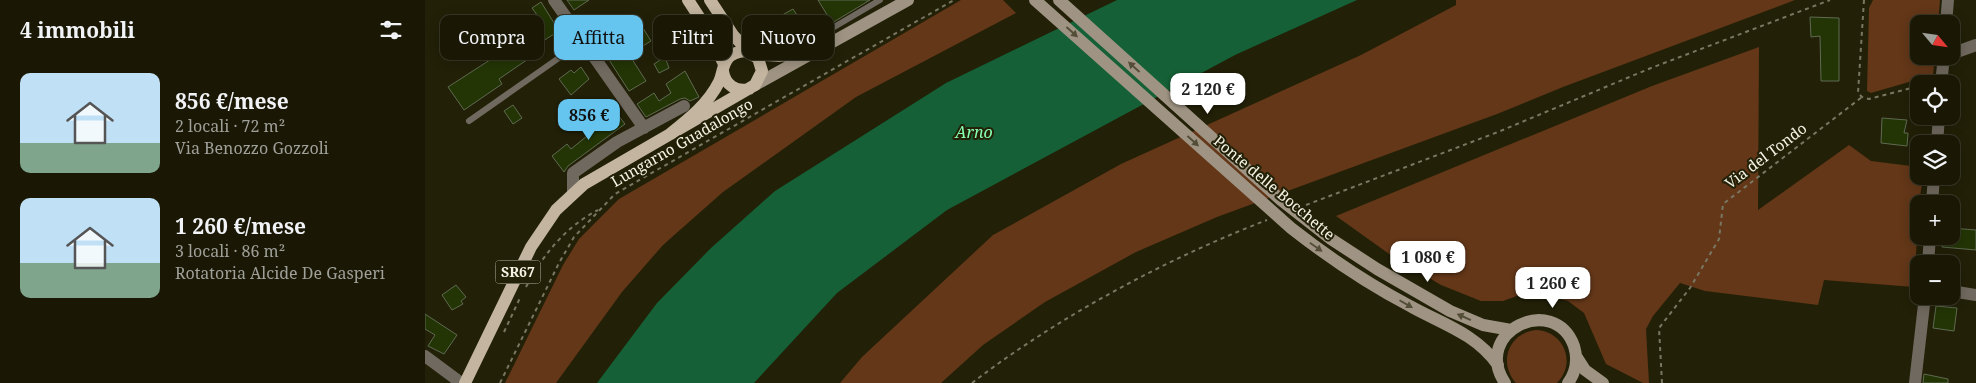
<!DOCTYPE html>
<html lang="it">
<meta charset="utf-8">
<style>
body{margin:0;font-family:"Noto Serif",serif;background:#272513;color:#f1f3f6;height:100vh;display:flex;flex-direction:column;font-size:19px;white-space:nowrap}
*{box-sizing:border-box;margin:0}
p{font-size:16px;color:#9fa09a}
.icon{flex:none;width:28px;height:28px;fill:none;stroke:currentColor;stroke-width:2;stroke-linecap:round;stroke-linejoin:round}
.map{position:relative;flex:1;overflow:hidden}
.side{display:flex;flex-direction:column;background:#1a1805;width:425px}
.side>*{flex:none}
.banner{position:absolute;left:15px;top:15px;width:475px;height:45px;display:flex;gap:10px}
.needle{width:32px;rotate:119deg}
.tools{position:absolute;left:1485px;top:15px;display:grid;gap:10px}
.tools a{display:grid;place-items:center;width:50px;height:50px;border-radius:10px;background:#1a1805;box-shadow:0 2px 12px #0003,0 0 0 1px #383727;font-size:25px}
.price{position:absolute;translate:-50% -42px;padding:0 11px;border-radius:10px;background:#fff;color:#222;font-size:16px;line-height:32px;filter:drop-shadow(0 1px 2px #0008)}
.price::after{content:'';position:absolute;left:50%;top:30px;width:15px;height:11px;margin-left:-8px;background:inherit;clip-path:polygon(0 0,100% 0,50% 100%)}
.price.active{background:#65c5ee;color:#111}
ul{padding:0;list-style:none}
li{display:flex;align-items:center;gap:15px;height:125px;padding:0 20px}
li span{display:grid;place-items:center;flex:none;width:140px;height:100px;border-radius:10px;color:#555}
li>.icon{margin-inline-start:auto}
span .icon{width:60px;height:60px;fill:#fffc;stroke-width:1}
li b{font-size:21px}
h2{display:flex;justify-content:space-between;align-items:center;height:60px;padding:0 20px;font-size:21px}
.tag{padding:0 18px;border-radius:10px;background:#1a1805;box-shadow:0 2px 12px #0003,0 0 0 1px #383727;font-size:18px;line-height:45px}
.tag.active{background:#65c5ee;color:#111}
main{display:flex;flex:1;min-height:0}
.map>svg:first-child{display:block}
.green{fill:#633718}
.water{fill:#156036}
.building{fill:#233505;stroke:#5f6a52}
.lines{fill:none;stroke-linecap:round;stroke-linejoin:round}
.path{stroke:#797762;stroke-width:2;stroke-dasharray:4 4;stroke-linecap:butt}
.lane{stroke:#70695f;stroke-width:6}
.street{stroke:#70695f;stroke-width:12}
.secondary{stroke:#9f9483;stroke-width:12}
.primary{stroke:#c3b59f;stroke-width:12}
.oneway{fill:#544e39}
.labels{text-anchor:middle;stroke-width:4;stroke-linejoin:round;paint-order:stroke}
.shield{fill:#222007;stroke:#b5b4a2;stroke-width:1}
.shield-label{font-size:14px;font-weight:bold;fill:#f4f3e4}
.street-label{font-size:15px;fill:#f4f3e4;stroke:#222007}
.water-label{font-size:16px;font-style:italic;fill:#87ffb1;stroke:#222007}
</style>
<main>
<section class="side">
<h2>4 immobili<svg class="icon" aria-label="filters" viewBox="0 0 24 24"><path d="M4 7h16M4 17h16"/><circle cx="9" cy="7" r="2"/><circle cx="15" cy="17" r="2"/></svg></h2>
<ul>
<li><span style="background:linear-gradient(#bfe0f5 70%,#7fa58c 0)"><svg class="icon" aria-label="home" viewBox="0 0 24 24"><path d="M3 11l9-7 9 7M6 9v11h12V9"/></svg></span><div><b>856 €/mese</b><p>2 locali · 72 m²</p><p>Via Benozzo Gozzoli</p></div></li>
<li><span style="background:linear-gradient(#bfe0f5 65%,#7fa58c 0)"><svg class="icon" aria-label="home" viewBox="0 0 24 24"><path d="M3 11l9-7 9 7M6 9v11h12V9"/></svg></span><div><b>1 260 €/mese</b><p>3 locali · 86 m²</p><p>Rotatoria Alcide De Gasperi</p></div></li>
</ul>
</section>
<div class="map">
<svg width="1551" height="383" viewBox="0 0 1551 383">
<rect width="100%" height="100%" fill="#222007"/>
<!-- green -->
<path class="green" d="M536,0H578L591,13L431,97L298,192L238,245L197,292L131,383H80L138,265L154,239L194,199Z
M1031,0H1370L1138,87L1072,114L792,217L711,252L620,302L558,345L516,383H415L437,357L568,235L696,164L936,55L1031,5Z
M1448,0H1515L1513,24H1494V56H1510L1508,75L1446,93L1442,91L1444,8Z
M1334,47L1333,210L1424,145L1446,161L1494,167V176H1498L1494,204L1489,287L1399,280L1393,305L1280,291L1255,283L1228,316L1221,329L1224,383H1218L1181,364L1159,313L1143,301L1121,295L1100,293L1078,301H1056L1016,285L967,256L911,216L1227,86Z
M1111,330C1139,331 1152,363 1132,383H1091C1073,363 1083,333 1111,330Z"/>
<!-- water -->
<path class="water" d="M692,0H932L810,55L522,210L412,293L329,383H172L232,303L286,248L350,191L521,83Z"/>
<!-- building -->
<path class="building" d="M142,0H164L149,10Z
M393,0H445L407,23Z
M116,2L134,31L105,49L109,55L74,79L77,84L39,110L23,87L119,25L107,8Z
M368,9L382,30L363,38L352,18Z
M1385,17L1414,18V81H1396L1395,36L1386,37Z
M213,20L226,41L218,46L205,25Z
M161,24L186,33L189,31L221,81L204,91Z
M240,57L244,68L234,73L229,64Z
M156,67L164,79L146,95L134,79L146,70L149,73Z
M260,71L274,97L265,101L260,98L255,99L221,117L212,104L229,93L234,101L246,93L241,84Z
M88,105L97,118L88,124L79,111Z
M189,110L200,124L143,166L139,172L127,156L142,144L146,149L173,127L171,124Z
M1457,118L1482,120L1479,133H1483L1482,146L1456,143Z
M1526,228L1551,230V250L1517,247L1518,236H1526Z
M31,285L41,297L36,301L38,304L27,310L17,295Z
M1511,306L1532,308L1529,331L1508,328Z
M0,314L32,335L19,354L3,346L10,335L0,329Z
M1499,374L1523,379V383H1498Z"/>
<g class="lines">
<!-- path -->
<path class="path" d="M1439,0L1433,93L1437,97L1444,99L1494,86
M881,205L1073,132L1226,68L1405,0
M101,287C118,255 140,227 173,210
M79,332L95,298
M75,383L134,263L149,237L190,194L529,0
M547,383C633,317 741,259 842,220
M1237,383L1234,328L1265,288L1294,239L1298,204L1437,97"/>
<!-- lane -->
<path class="lane" d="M377,46L455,0
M44,121L158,41"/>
<!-- street -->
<path class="street" d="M129,0L219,128
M1521,24L1523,0
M1526,54L1551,45
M1516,84L1519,56
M1512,144L1514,116
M148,192V173L192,142L259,106
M1507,204L1509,176
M1503,264L1505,236
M1526,291L1551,295
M0,356L35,382
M1490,383L1500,296"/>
<!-- secondary -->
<path class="secondary" d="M610,0L866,228C903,257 943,284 985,306C1017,324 1050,333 1073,365
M634,0L856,200L906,239L952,269L1025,311L1058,325L1086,330
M328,54L354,56L382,53
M330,85L483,0
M1151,356L1160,370L1178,383
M1080,383C1046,332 1129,292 1149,346C1153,359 1151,372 1143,383"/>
<!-- primary -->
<path class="primary" d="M263,0L278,23L299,64
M285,0L308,35L324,52
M298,71C300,85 311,92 324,89
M40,383L106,247L131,210L159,184L330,85L337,71L333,58L319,51C313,52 308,53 304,57C297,64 298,74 294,82C283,104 264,119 245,134"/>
</g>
<!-- one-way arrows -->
<defs><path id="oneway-solid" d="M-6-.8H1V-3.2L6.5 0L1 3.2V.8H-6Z" transform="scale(1.25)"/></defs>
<g class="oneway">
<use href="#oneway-solid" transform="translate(647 32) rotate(42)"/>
<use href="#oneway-solid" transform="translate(709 67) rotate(-138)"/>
<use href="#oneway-solid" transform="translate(768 141) rotate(42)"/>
<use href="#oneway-solid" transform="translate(891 247) rotate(35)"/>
<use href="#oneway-solid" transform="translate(981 304) rotate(30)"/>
<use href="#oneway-solid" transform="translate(1039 317) rotate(-156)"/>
</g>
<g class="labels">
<!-- shield labels -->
<rect class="shield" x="70.5" y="260.5" width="45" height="23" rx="4"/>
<g class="shield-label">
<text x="93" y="277">SR67</text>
</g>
<!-- street labels -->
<g class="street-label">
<text transform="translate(257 143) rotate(-30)" y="5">Lungarno Guadalongo</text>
<text transform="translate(1341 156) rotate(-37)" y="5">Via del Tondo</text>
<text transform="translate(849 188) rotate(40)" y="5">Ponte delle Bocchette</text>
</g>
<!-- water labels -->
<g class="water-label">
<text x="549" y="138">Arno</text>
</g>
</g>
</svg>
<div class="tools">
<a><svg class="needle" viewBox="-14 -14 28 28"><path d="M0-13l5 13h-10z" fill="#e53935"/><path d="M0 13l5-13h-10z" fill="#9fa09a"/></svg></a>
<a><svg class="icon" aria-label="locate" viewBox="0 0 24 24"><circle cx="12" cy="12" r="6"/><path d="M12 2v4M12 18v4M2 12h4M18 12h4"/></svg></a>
<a><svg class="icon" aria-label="layers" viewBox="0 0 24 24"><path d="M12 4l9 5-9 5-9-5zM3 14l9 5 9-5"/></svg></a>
<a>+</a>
<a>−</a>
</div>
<b class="price" style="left:783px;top:115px">2 120 €</b>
<b class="price active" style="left:164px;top:141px">856 €</b>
<b class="price" style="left:1003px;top:283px">1 080 €</b>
<b class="price" style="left:1128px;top:309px">1 260 €</b>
<div class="banner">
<a class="tag">Compra</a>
<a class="tag active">Affitta</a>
<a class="tag">Filtri</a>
<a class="tag">Nuovo</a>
</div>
</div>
</main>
